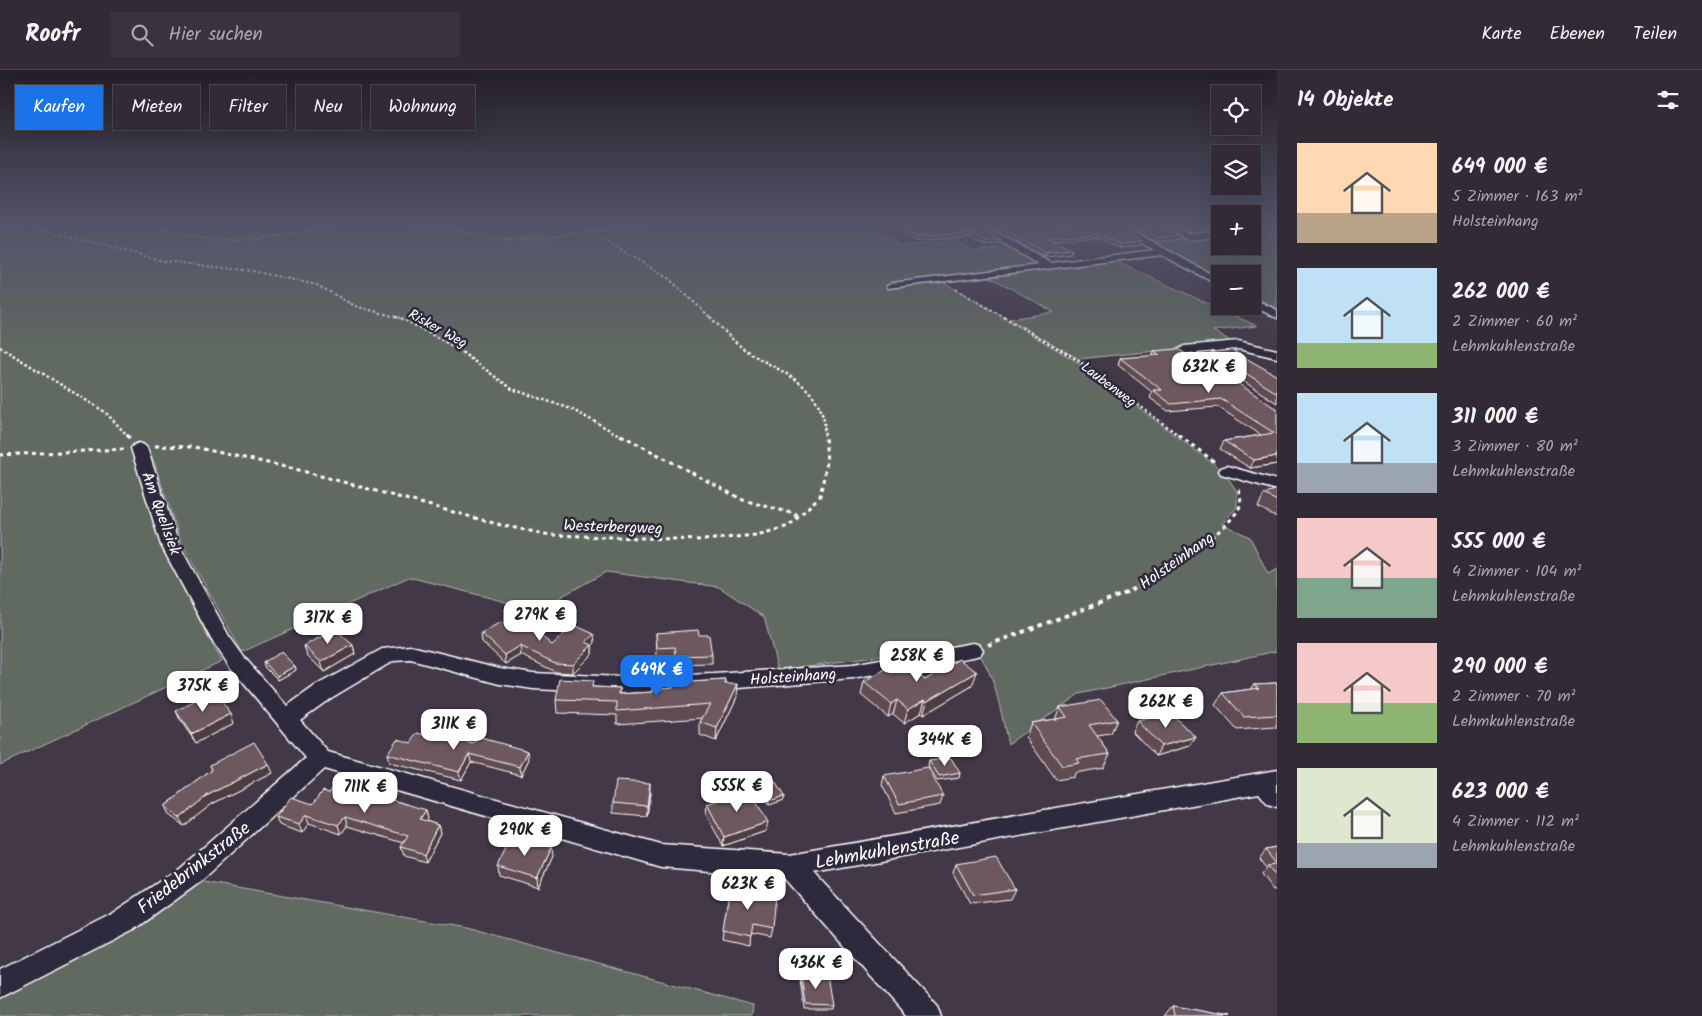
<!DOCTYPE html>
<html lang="de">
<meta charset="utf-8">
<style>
body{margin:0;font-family:Kalam,sans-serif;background:#3a323d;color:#f1f3f6;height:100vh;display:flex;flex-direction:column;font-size:19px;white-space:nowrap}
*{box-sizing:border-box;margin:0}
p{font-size:16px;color:#a8a7ad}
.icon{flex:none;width:28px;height:28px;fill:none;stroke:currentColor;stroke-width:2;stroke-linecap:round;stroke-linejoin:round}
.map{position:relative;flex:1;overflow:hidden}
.drawer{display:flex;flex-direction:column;background:#322a35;width:425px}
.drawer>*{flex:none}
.guide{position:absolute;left:15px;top:15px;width:475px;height:45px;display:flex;gap:10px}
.tools{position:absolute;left:1211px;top:15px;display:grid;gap:10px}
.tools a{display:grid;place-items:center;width:50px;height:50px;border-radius:0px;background:#322a35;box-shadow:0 5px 20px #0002,0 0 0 1px #4d4650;font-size:25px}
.price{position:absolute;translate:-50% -42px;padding:0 11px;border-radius:10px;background:#fff;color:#222;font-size:16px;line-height:32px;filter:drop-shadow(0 1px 2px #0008)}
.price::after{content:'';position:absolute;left:50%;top:30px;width:15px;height:11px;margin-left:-8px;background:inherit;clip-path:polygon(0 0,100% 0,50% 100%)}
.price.active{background:#1a73e8;color:#fff}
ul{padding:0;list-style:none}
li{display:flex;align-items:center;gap:15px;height:125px;padding:0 20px}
li span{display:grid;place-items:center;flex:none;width:140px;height:100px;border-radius:0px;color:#555}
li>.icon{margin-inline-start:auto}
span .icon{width:60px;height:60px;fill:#fffc;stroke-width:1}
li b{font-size:21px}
h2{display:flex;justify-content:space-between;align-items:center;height:60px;padding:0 20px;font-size:21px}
.tag{padding:0 18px;border-radius:0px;background:#322a35;box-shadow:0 5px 20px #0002,0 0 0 1px #4d4650;font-size:18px;line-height:45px}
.tag.active{background:#1a73e8;color:#fff}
header{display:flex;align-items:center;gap:30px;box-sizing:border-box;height:70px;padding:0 25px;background:#322a35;border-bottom:1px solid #4d4650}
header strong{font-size:24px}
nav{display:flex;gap:28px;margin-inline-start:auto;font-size:18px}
.search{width:350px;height:45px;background:#3a323d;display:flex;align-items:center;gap:12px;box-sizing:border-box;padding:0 18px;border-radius:0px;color:#a8a7ad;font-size:19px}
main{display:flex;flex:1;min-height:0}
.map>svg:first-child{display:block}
.green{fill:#606b60;stroke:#b0b5b0}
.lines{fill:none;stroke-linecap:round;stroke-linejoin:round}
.minor-casing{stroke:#fff;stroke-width:3}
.path-far3{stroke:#fff;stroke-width:2;stroke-dasharray:2.5 2.5;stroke-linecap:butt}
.path-far2{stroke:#fff;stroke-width:2.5;stroke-dasharray:2.5 2.5;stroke-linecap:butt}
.path-far1{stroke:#fff;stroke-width:3;stroke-dasharray:4 4;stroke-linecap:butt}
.path{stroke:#fff;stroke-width:4;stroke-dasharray:4.5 4.5;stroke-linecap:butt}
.minor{fill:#2f2a3d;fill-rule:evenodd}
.wall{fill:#5f4c51;stroke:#fff}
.shaded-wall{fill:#4d3e42;stroke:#fff}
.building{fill:#6e585e;stroke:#fff}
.labels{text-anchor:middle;stroke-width:5;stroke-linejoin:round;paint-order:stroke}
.far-street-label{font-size:14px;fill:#fff;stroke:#2f2a3d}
.street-label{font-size:16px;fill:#fff;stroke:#2f2a3d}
.near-street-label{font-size:19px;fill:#fff;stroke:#2f2a3d}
</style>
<header>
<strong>Roofr</strong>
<div class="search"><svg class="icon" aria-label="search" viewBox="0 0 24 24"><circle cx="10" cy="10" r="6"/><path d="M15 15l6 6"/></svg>Hier suchen</div>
<nav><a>Karte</a><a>Ebenen</a><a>Teilen</a></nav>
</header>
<main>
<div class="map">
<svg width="1277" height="946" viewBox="0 0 1277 946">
<rect width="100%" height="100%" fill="#423847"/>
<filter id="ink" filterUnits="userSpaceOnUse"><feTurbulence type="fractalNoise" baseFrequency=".02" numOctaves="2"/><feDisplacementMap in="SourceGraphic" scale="10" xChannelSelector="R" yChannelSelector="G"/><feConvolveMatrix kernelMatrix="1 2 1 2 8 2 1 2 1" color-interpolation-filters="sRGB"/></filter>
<g filter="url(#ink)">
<!-- green -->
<path class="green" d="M0,154H867L901,176L956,171L974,181L1013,177L1046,196L935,207L1076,291L1223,401L1237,421V437L1222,454L1250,467L1268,504L1277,499V581L1079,624L1008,674C1000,640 996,601 971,574L778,600L764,547L719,517L606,502L537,540L409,507L242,582L181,472L152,386L135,391L164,479L210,571L222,591L0,695Z
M1265,158L1277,162V240L1253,226L1252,204H1220V209L1157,174L1220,165V176H1252L1253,160Z
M1113,190L1257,256L1213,261L1234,273L1078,289L1009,249L1054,242L988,206Z
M203,812L466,858L753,936L752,946H0V922Z"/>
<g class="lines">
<!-- minor casing -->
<g class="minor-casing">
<path id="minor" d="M969,154H980L1051,193L1154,180L1109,154H1120L1220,209V216L1162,185L888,218L887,216L892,213L1039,195Z
M1150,154H1163L1191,164L1220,160V166L1190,170Z
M1257,154H1270L1277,157V163Z
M1252,228L1277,240V248L1252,236Z
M1238,271L1277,280V288L1238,279L1196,283L1215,294L1216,297L1215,300H1205L1178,280L1184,276Z
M139,373L144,375L147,378L179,475L229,566L244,587L287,636L315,616L382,579L411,576L500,598L533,603L621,607L714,604L853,595L973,573L980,575L983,580L980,585L973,587L853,609L714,620L621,623L533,619L500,614L411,590L393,591L331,628L300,650L328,682L661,775L790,784L1277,700V737L1268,734L1259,723L814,803L937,935L941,946H906L783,807L661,797L324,699L199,813L134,860L0,928V899L114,842L181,797L306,688L230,597L211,569L161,475L131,378L134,375Z
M1227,396L1277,410V420L1221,404L1219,401L1221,398Z"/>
</g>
<!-- path-far3 -->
<path class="path-far3" d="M23,154L48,160
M49,154L48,160L56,163L164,191L252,201L317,215L355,236L400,248
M157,154C163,157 168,161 174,163C222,179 301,163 351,154
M397,154L442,159L447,157L446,154
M577,154L668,208L711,248
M0,158H22L23,154
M446,158L505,171L664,154
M956,219L1006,248"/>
<!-- path-far2 -->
<path class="path-far2" d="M396,247L403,249L456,278L512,319L571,339L623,367
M710,247C721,257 732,270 744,279C770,298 811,308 822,344C825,351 824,359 825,367
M1004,247L1078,290L1181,367
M0,277L105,342L129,367"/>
<!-- path-far1 -->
<path class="path-far1" d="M127,365L130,368
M621,365L743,430L795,444L798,447
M1179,365L1216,393
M155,376L194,377L295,399L501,455L550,465L703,470L757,465L789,456L820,426L827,392L825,365
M0,385L124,379
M1138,517C1166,499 1221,467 1238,440C1242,435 1241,423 1238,418"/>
<!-- path -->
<path class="path" d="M988,575L1129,522L1140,515"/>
<!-- minor -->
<use href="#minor" class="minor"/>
</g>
<!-- wall -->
<path class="wall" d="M889,154H974L1001,170L1000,174L985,176L970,167L915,171Z
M984,154H1113L1141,175L1119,178L1096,166L1052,170L1071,184L1045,187Z
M1124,154H1156L1181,165L1180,169L1157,172Z
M1169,154H1220L1190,162Z
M1154,281L1275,338L1277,394L1250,398L1220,379L1224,371L1261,365L1218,337L1168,341L1150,328L1152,322L1118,295L1120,288L1152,286Z
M1212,282L1277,306V333L1209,289Z
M1277,419V447L1258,437L1264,424Z
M508,557L552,575L595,573L592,576V584L573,603L556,602L521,585L506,594L482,572L481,563Z
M656,563L699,565L712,585V594L676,595L675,586L657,587Z
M353,575L355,584L324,602L307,585L304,576Z
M264,592L295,596L296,600L278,610L265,597Z
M726,610V614L737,627L716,671L700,665V652L703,648L617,654V645L557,643L556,630L593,617L620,618V624L653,622V619L672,617V613Z
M925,610L972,616L923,645L921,643L904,653L893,644L888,647L861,625L864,612Z
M1277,613V659L1275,657L1237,660L1215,635L1223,623L1252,619L1254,614Z
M1060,637L1117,650L1111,664L1097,666L1110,684L1103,698L1074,703L1073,707L1056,710L1026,667L1031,653L1055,649Z
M176,641L234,653L196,673L180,650Z
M1137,651L1196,667L1190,676L1156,686L1132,661Z
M430,666L451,668L529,689L521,705L471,692L461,710L389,693L387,684L411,673Z
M929,691L960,703L959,708L937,711L928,696Z
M210,695L272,703L212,734L184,756L169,745L165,736L212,700Z
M884,706L943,726L940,735L896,743L882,715Z
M758,713L784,726L783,730L769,735L758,718Z
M650,723L647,746L613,743V733Z
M313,734L426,740L428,749L426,751L438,755L440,763L425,792L404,786L401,777L404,773L347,756L341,764L309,753L302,763L279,755L276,747Z
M707,734L766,761L723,776L706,744Z
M1277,777V819L1273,820L1261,804L1266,797L1259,788L1266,779Z
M552,787L538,817L499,805L498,796Z
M956,794L1015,819L1010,829L970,834L953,803Z
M730,815L772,859L770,868L750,864L749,876L722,870Z
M801,905L832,935L831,939H804L800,909Z
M1173,936L1230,946H1165Z"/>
<!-- shaded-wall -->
<path class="shaded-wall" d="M1217,154H1220V157L1190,162L1191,158Z
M971,163L970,167L915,171V167Z
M1097,163L1096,166L1045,171L1046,167Z
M1181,165L1180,169L1157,172L1158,168Z
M1001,170L1000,174L985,176L986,172Z
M1142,171L1141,175L1119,178L1120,174Z
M1072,180L1071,184L1045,187L1046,183Z
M1277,386V394L1250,398L1254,390Z
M594,564L595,573L592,576V584L573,603V594L586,572Z
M353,575L355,584L324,602L321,592Z
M520,576L521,585L506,594L505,585Z
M295,596L296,600L278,610L277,606Z
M977,602L972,616L923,645L927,631Z
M738,614L737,627L716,671L717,658Z
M925,629L921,643L904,653L908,639Z
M897,630L893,644L888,647L891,634Z
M231,644L234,653L196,673L191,664Z
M450,662L452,670L447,667Z
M1196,667L1190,676L1156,686L1161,676Z
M528,681L529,689L521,705L520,697Z
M469,684L471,692L461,710L459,702Z
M268,694L272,703L212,734L184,756L179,748L208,725Z
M650,713V723L647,746V736Z
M784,726L783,730L769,735V731Z
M426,740L428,749L422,758L420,749Z
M306,745L309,753L302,763L299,754Z
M345,747L347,756L341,764L338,755Z
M768,752L766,761L723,776L724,767Z
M438,755L440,763L425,792L423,784Z
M551,778L552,787L538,817L537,808Z"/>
<!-- building -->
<path class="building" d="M895,154H974L1001,170L986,172L971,163L915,167Z
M992,154H1113L1142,171L1120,174L1097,163L1046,167L1072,180L1046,183Z
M1132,154H1156L1181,165L1158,168Z
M1181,154H1217L1191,158Z
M1178,279L1186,284L1193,283L1275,338H1277V386L1254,390L1224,371L1274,363L1221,329L1171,334L1153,320H1162L1120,288L1160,285L1154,281Z
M1232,280L1277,306V323L1212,282Z
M1277,419V431L1264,424Z
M521,550L552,575L574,555L594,564L586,572L592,575L573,594L555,593L520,576L505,585L481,563L501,552L508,557Z
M335,559L353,575L321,592L304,576Z
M698,560L699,565H709L712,585L676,586L675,577L657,578L656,563Z
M281,582L295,596L277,606L264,592Z
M960,589L977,602L927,631L925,629L908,639L897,630L891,634L864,612L901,591L925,610Z
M560,609L593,611L592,617L620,618L619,624L653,622V619L673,617L672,613L726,610L725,614H738L717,658L700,652L710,634L617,641V632L556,630Z
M1277,613V645L1244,647L1223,623L1259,618L1254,614Z
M214,622L231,644L191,664L176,641Z
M1101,630L1117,650L1089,655L1110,684L1076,689L1079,693L1062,696L1031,653L1067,647L1060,637Z
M1170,643L1196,667L1161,676L1137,651Z
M435,659L450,662L447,667L474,674L478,667L528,681L520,697L469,684L459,702L387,684L397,669L411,673L418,663L430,666Z
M254,672L268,694L208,725L179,748L165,736L212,700L210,695Z
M951,688L960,703L939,707L929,691Z
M928,698L943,726L899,734L884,706Z
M773,709L784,726L769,731L758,713Z
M616,711L650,713L647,736L613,733Z
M336,713L426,740L420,749L438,755L423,784L401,777L408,766L345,747L338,755L306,745L299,754L276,747L291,727L313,734L323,720L329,722Z
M749,720L768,752L724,767L707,734Z
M513,766L551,778L537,808L498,796Z
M1277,777V793L1266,779Z
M996,787L1015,819L973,825L956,794Z
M1277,794V807L1267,795Z
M730,815L775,825L772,859L752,855L750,867L723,861Z
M801,905H827L832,935L805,934Z
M1173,936L1230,946H1175Z"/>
</g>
<!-- sky -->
<linearGradient id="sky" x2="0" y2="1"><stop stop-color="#241f27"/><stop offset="0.54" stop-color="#545369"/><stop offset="1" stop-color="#545369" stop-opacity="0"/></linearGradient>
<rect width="1277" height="287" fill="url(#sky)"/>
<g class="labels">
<!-- far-street labels -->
<g class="far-street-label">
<text transform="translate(438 258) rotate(29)" y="5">Risker Weg</text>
<text transform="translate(1109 314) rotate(37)" y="5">Laubenweg</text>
</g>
<!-- street labels -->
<g class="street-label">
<text transform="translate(162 443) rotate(70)" y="6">Am Quellsiek</text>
<text transform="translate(613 456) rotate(2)" y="6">Westerbergweg</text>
<text transform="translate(1176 490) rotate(-35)" y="6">Holsteinhang</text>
<text transform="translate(793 606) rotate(-4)" y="6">Holsteinhang</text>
</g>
<!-- near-street labels -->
<g class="near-street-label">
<text transform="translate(887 779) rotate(-10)" y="7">Lehmkuhlenstraße</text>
<text transform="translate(193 797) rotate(-38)" y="7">Friedebrinkstraße</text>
</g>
</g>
</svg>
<div class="tools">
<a><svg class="icon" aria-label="locate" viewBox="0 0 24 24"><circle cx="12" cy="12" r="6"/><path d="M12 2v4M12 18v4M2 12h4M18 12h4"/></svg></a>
<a><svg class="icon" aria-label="layers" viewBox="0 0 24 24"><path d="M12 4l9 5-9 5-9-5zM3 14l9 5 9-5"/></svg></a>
<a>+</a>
<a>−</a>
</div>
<b class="price" style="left:1209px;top:324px">632K €</b>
<b class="price" style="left:540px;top:572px">279K €</b>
<b class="price" style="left:328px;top:575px">317K €</b>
<b class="price" style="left:917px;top:613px">258K €</b>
<b class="price active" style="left:657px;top:627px">649K €</b>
<b class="price" style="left:203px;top:643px">375K €</b>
<b class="price" style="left:1166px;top:659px">262K €</b>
<b class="price" style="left:454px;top:681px">311K €</b>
<b class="price" style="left:945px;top:697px">344K €</b>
<b class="price" style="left:737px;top:743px">555K €</b>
<b class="price" style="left:365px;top:744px">711K €</b>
<b class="price" style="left:525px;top:787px">290K €</b>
<b class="price" style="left:748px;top:841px">623K €</b>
<b class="price" style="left:816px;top:920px">436K €</b>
<div class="guide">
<a class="tag active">Kaufen</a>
<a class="tag">Mieten</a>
<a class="tag">Filter</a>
<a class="tag">Neu</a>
<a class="tag">Wohnung</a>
</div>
</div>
<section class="drawer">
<h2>14 Objekte<svg class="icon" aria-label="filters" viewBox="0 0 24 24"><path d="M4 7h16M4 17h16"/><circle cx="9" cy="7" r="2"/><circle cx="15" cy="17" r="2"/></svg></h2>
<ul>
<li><span style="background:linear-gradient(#ffd9b3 70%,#b9a48a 0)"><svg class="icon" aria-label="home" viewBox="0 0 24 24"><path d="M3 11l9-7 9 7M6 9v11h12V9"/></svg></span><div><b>649 000 €</b><p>5 Zimmer · 163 m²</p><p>Holsteinhang</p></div></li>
<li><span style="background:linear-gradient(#bfe0f5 75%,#8fb573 0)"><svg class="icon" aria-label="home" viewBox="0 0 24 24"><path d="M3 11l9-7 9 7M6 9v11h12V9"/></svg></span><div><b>262 000 €</b><p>2 Zimmer · 60 m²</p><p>Lehmkuhlenstraße</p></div></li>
<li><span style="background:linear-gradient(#bfe0f5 70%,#9aa5b1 0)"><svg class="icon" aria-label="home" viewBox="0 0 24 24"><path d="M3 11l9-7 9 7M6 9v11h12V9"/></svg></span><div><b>311 000 €</b><p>3 Zimmer · 80 m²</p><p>Lehmkuhlenstraße</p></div></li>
<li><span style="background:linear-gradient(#f6c9c9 60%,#7fa58c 0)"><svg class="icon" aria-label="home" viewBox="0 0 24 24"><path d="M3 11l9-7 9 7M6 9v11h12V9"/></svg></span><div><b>555 000 €</b><p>4 Zimmer · 104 m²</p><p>Lehmkuhlenstraße</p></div></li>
<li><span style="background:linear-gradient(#f6c9c9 60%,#8fb573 0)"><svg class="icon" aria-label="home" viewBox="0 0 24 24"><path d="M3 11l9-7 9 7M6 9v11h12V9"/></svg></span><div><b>290 000 €</b><p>2 Zimmer · 70 m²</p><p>Lehmkuhlenstraße</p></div></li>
<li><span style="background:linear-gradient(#dfe7d0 75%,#9aa5b1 0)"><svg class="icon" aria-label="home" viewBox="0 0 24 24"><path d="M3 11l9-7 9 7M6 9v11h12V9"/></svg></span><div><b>623 000 €</b><p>4 Zimmer · 112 m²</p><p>Lehmkuhlenstraße</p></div></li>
</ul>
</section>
</main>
